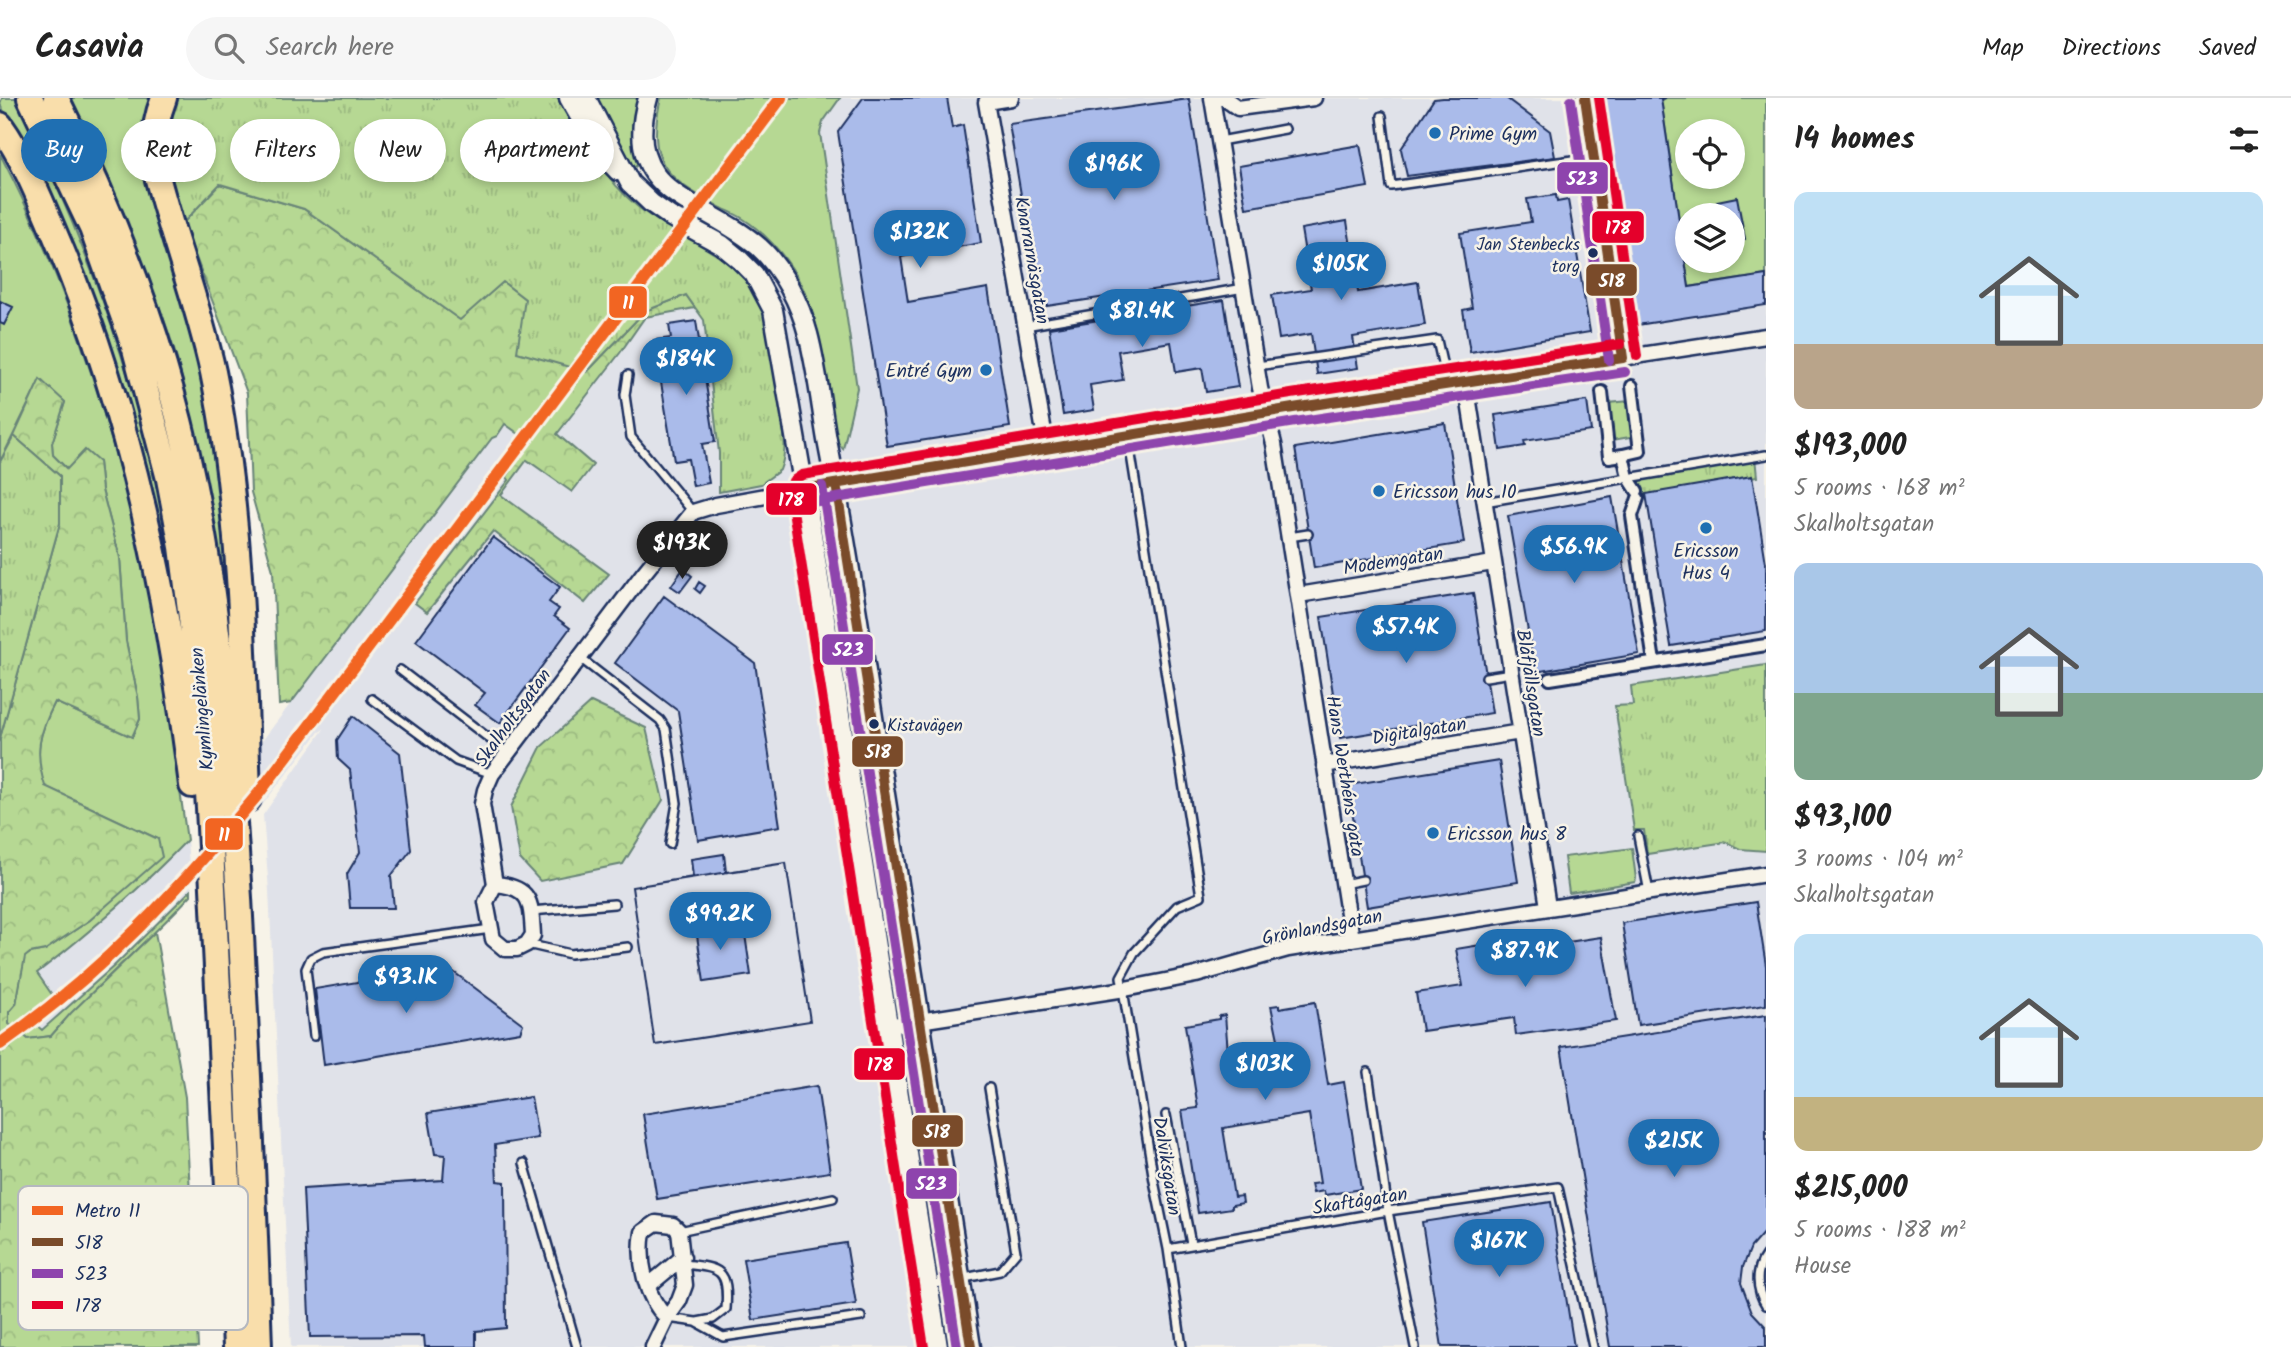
<!DOCTYPE html>
<meta charset="utf-8">
<style>
body{margin:0;font-family:Kalam,sans-serif;background:#f6f6f6;color:#222;height:100vh;display:flex;flex-direction:column;font-size:26px;white-space:nowrap}
*{box-sizing:border-box;margin:0}
p{font-size:23px;color:#767676}
.icon{flex:none;width:38px;height:38px;fill:none;stroke:currentColor;stroke-width:2;stroke-linecap:round;stroke-linejoin:round}
.map{position:relative;flex:1;overflow:hidden}
.side{display:flex;flex-direction:column;background:#fff;width:525px}
.side>*{flex:none}
.hud{position:absolute;left:21px;top:21px;width:665px;height:63px;display:flex;gap:14px}
.tools{position:absolute;left:1675px;top:21px;display:grid;gap:14px}
.tools a{display:grid;place-items:center;width:70px;height:70px;border-radius:50%;background:#fff;box-shadow:0 4px 10px #0003;font-size:35px}
.price{position:absolute;translate:-50% -60px;padding:0 16px;border-radius:24px;background:#1f6fb2;color:#fff;font-size:23px;line-height:46px;filter:drop-shadow(0 2px 4px #0008)}
.price::after{content:'';position:absolute;left:50%;top:42px;width:21px;height:16px;margin-left:-10px;background:inherit;clip-path:polygon(0 0,100% 0,50% 100%)}
.price.active{background:#222;color:#fff}
ul{padding:0;list-style:none}
li{display:grid;align-content:center;gap:14px;height:371px;padding:0 28px}
li span{display:grid;place-items:center;height:217px;border-radius:14px;color:#555}
li>.icon{margin-inline-start:auto}
span .icon{width:126px;height:126px;fill:#fffc;stroke-width:1}
li b{font-size:30px}
h2{display:flex;justify-content:space-between;align-items:center;height:84px;padding:0 28px;font-size:30px}
.pill{padding:0 24px;border-radius:32px;background:#fff;box-shadow:0 4px 10px #0003;font-size:24px;line-height:63px}
.pill.active{background:#1f6fb2;color:#fff}
header{display:flex;align-items:center;gap:42px;box-sizing:border-box;height:98px;padding:0 35px;background:#fff;border-bottom:2px solid #e0e0e0}
header strong{font-size:33px}
nav{display:flex;gap:38px;margin-inline-start:auto;font-size:24px}
.search{width:490px;height:63px;background:#f6f6f6;display:flex;align-items:center;gap:18px;box-sizing:border-box;padding:0 24px;border-radius:38px;color:#767676;font-size:26px}
main{display:flex;flex:1;min-height:0}
.map>svg:first-child{display:block}
.built{fill:#e0e2e9;fill-rule:evenodd}
.green{fill:#b6d893;stroke:#688478;stroke-width:2;fill-rule:evenodd}
.forest{fill:url(#forest-crowns);stroke:#688478;stroke-width:2}
.park{fill:url(#park-tufts);stroke:#688478;stroke-width:2}
.building{fill:#aabbea;stroke:#1b2f5e;stroke-width:2;fill-rule:evenodd}
.lines{fill:none;stroke-linecap:round;stroke-linejoin:round}
.service-casing{stroke:#1b2f5e;stroke-width:12}
.pedestrian-casing{stroke:#1b2f5e;stroke-width:16}
.minor-casing{stroke:#1b2f5e;stroke-width:19}
.tertiary-casing{stroke:#1b2f5e;stroke-width:23}
.motorway-casing{stroke:#1b2f5e;stroke-width:30}
.service{stroke:#f7f3e8;stroke-width:7}
.pedestrian{stroke:#f7f3e8;stroke-width:10}
.minor{stroke:#f7f3e8;stroke-width:14}
.tertiary{stroke:#f7f3e8;stroke-width:18}
.motorway{stroke:#f9deab;stroke-width:24}
.bus-1-casing{stroke:#f7f3e8;stroke-width:16}
.bus-2-casing{stroke:#f7f3e8;stroke-width:16}
.bus-3-casing{stroke:#f7f3e8;stroke-width:16}
.bus-1{stroke:#7a4b2a;stroke-width:10}
.bus-2{stroke:#8e44ad;stroke-width:10}
.bus-3{stroke:#e4002b;stroke-width:10}
.metro-1-casing{stroke:#f7f3e8;stroke-width:18}
.metro-1{stroke:#f26522;stroke-width:12}
.poi-dot{fill:#1f6fb2;stroke:#f7f3e8;stroke-width:2.5}
.bus-dot{fill:#1b2f5e;stroke:#f7f3e8;stroke-width:2.5}
.labels{text-anchor:middle;stroke-width:5;stroke-linejoin:round;paint-order:stroke}
.bus-label{font-size:17px;fill:#1b2f5e;stroke:#f7f3e8;text-anchor:end}
.poi-label{font-size:19px;fill:#1b2f5e;stroke:#f7f3e8;text-anchor:start}
.street-label{font-size:19px;fill:#1b2f5e;stroke:#f7f3e8}
.key{fill:#f7f3e8;stroke:#b5b8bf;stroke-width:2}
.key-label{font-size:19px;fill:#1b2f5e}
.line-badge{stroke:#f7f3e8;stroke-width:2.5}
.badge-label{font-size:19px;text-anchor:middle;font-weight:bold;fill:#fff}
</style>
<header>
<strong>Casavia</strong>
<div class="search"><svg class="icon" aria-label="search" viewBox="0 0 24 24"><circle cx="10" cy="10" r="6"/><path d="M15 15l6 6"/></svg>Search here</div>
<nav><a>Map</a><a>Directions</a><a>Saved</a></nav>
</header>
<main>
<div class="map">
<svg width="1766" height="1249" viewBox="0 0 1766 1249">
<defs>
<pattern id="forest-crowns" width="20" height="18" patternUnits="userSpaceOnUse" patternTransform="scale(1.75)"><rect width="20" height="18" fill="#b6d893"/><path d="M2 6a3 3 0 1 1 6 0M12 15a3 3 0 1 1 6 0" fill="none" stroke="#9cba81"/></pattern>
<pattern id="park-tufts" width="24" height="20" patternUnits="userSpaceOnUse" patternTransform="scale(1.75)"><rect width="24" height="20" fill="#b6d893"/><path d="M3 7l-1-3M5 7V3M7 7l1-3M15 17l-1-3M17 17v-4M19 17l1-3" fill="none" stroke="#9cba81"/></pattern>
</defs>
<rect width="100%" height="100%" fill="#f7f3e8"/>
<filter id="ink" filterUnits="userSpaceOnUse"><feTurbulence type="fractalNoise" baseFrequency=".0143" numOctaves="2"/><feDisplacementMap in="SourceGraphic" scale="14" xChannelSelector="R" yChannelSelector="G"/><feConvolveMatrix kernelMatrix="1 2 1 2 8 2 1 2 1" color-interpolation-filters="sRGB"/></filter>
<g filter="url(#ink)">
<!-- built -->
<path class="built" d="M815,0H1766V1249H291L269,793L263,717L324,631L319,634L260,710L256,651L492,340L497,338L506,326L530,344L507,379L510,382L454,456ZM1687,33H1732V79H1687ZM1687,117H1732V163H1687Z
M187,742L191,792L114,868L42,933L37,929L29,921L54,901L37,875L79,843L159,771Z"/>
<!-- green -->
<path class="green" d="M2,0H16C72,115 121,237 151,362C167,429 175,498 184,566L158,447L30,63L0,6Z
M71,0H155L221,380L234,552L230,553C219,459 205,367 181,276C170,233 153,192 137,151C116,100 95,49 71,0Z
M595,0H638C634,24 633,42 640,65L632,71Z
M661,0H840L823,24L820,35L857,290L843,351L836,342C825,287 825,227 796,177C782,154 764,134 742,120C734,115 725,112 718,108C664,80 646,62 661,0Z
M1666,0H1766V177L1689,189L1661,1ZM1687,33H1732V79H1687ZM1687,117H1732V163H1687Z
M0,56C79,206 126,372 157,538C169,606 177,674 187,742C141,790 90,834 37,875L55,901L29,921L42,932L114,868L191,792V797C146,846 94,888 51,938L28,941L9,926V914L16,906L24,859L30,855L45,852L90,822L119,795L158,741L44,688C34,654 39,635 55,604L132,639L140,621L138,599L126,543L120,460L102,392L99,364L67,371L53,357L52,345L65,304L40,282L0,364Z
M1630,303L1636,338L1612,342L1608,305Z
M1632,750L1636,781L1635,784L1569,795L1564,759Z"/>
<!-- forest -->
<path class="forest" d="M219,86L304,111L459,221L503,184L525,201L587,274L645,213L686,197L695,210L645,219L620,255L557,336L593,367L572,394L527,362L501,397L609,476L585,505L493,433L427,514L415,505L509,382L507,379L530,344L505,326L497,338L492,340L291,605L279,607L273,473L251,394L247,295L183,125Z
M40,281L65,304L52,345L53,357L67,371L85,352L99,364L102,392L120,460L126,543L138,599L140,621L132,639L55,604C39,635 34,654 45,688L158,741L162,759L90,822L45,852L30,855L25,859L16,906L9,914V926L28,941L51,938L71,915L155,834L185,999L198,1249H0V640L60,425V378L14,338Z
M591,604L646,630L663,702L623,766L540,783L520,761L511,709L541,649Z"/>
<!-- park -->
<path class="park" d="M179,0H562C583,40 602,79 637,108C674,139 724,150 753,191C770,217 772,264 777,294C781,320 790,347 780,372L761,386L719,394V355L704,222L686,197L645,213L587,274L517,254L525,201L503,184L460,222L304,111L220,86L183,125C172,86 154,37 179,0Z
M14,338L60,378V425L0,640V364Z
M1755,359L1757,379L1638,400L1628,379Z
M1766,567V753L1740,751L1726,744L1647,756L1644,732H1634L1615,608L1633,607L1631,588Z"/>
<!-- building -->
<path class="building" d="M863,0H947L952,30L963,27L981,145L901,159L908,204L988,190L1010,329L887,348L838,34Z
M1443,0H1506L1550,33L1555,59L1407,78L1401,51L1434,1Z
M1605,0H1666L1661,1L1689,189L1766,177V207L1637,227Z
M1189,1L1218,182L1040,209L1009,26Z
M1360,47L1368,89L1246,110L1239,68Z
M1556,97L1557,104L1568,102L1590,234L1470,254L1463,212L1472,210L1460,135L1531,124L1527,101Z
M1737,99L1745,141L1732,143V117H1720L1717,103Z
M1347,123L1358,194L1418,184L1425,227L1353,239L1358,270L1317,276L1311,236L1279,241L1272,197L1311,191L1301,131Z
M1224,202L1238,289L1206,294L1202,270L1176,274L1171,244L1118,253L1123,282L1090,287L1094,312L1063,317L1049,230Z
M0,203L13,209L4,227L0,225Z
M696,223L715,344L702,346L709,385L693,388L688,361L674,363L654,242L671,240L669,227Z
M1587,303L1591,333L1524,343L1525,348L1500,352L1495,317Z
M1445,325L1464,445L1314,470L1295,350Z
M1752,378L1766,465V533L1671,548L1646,396Z
M1612,399L1639,556L1535,574L1508,418Z
M493,439L560,489L549,504L559,511L554,518L570,530L500,625L475,607L485,595L416,543Z
M683,471L692,478L680,494L671,488Z
M699,484L705,488L700,495L695,491Z
M1473,495L1492,615L1340,640L1321,519Z
M664,498L755,565L780,728L698,742L678,613L615,565Z
M353,618L400,655L411,752L391,778L394,810H350L347,776L360,754L350,672L338,661L337,642Z
M1499,663L1518,784L1367,809L1348,687Z
M724,756L726,774L786,765L810,923L655,947L632,789L693,779L691,761Z
M786,765L810,923L655,947L632,789ZM743,823L751,877L704,884L696,831Z
M1756,804L1766,868V907L1638,927L1622,825Z
M1601,839L1616,923L1516,937L1514,920L1422,933L1416,895L1463,888L1456,851L1487,846L1490,856Z
M447,869L523,926L520,934L324,967L315,891Z
M1315,904L1328,987L1344,984L1361,1091L1325,1097L1324,1093L1313,1095L1311,1086L1320,1085L1309,1016L1223,1030L1234,1099L1242,1098L1243,1105L1232,1107V1110L1198,1115L1182,1012L1198,1010L1185,927L1219,921V918L1225,917L1228,954L1279,946L1271,908L1279,907V910Z
M1766,917V1132L1751,1149L1743,1169L1741,1185L1752,1214L1766,1229V1249H1610L1561,949Z
M817,988L830,1074L657,1101L643,1016Z
M531,999L538,1040L495,1047L497,1083L505,1084L506,1230L476,1233V1249H425L424,1238L310,1239L303,1091L443,1082L445,1057L435,1056L428,1015Z
M1551,1104L1574,1249H1442L1422,1124Z
M846,1145L856,1206L753,1222L743,1161Z"/>
<g class="lines">
<!-- service casing -->
<g class="service-casing">
<path id="service" d="M1382,18L1391,88L1593,59
M1220,43L1285,31
M1025,228L1244,190
M1257,268L1437,242L1447,287
M628,277L625,297L631,339L693,414
M1128,338L1201,798L1177,808L1134,855L1121,879L1154,1083L1168,1151L1182,1249
M1484,404L1766,357
M1289,439L1308,436
M580,560L660,622L666,631L677,705L670,746
M400,572L508,655
M1486,579L1511,575
M372,601L456,663L492,676
M1638,738L1649,794
M1343,786L1363,782
M531,813L614,806
M527,846L570,856L628,849
M314,938L306,871L311,860L323,854L491,831
M1368,974L1388,1113L1415,1249
M1166,1017L1191,1146
M524,1065L577,1249
M679,1133L833,1100
M1168,1151L1388,1113L1558,1089L1593,1249
M1766,1157C1755,1172 1756,1192 1766,1207
M683,1166C720,1170 729,1170 726,1211L713,1221L697,1224
M929,1187L1000,1173L1016,1154L989,990
M668,1220L696,1224L723,1239L861,1219"/>
</g>
<!-- pedestrian casing -->
<g class="pedestrian-casing">
<path id="pedestrian" d="M1632,288L1640,353L1623,357L1628,379L1637,393
M1602,294L1609,359L1623,357
M1638,400L1632,418L1654,564
M1550,581L1766,547"/>
</g>
<!-- minor casing -->
<g class="minor-casing">
<path id="minor" d="M1011,0L986,4L1047,351
M1212,0L1260,290L1274,346L1352,841
M1224,0L1238,10L1314,0
M1585,0L1623,260
M1466,285L1548,809
M1299,497L1493,465
M1324,667L1520,634
M495,786C532,789 531,805 533,837L527,846L517,851H505L493,841L486,804L495,786L482,706L485,692L492,676L643,476L693,414L716,407L853,382L1293,310L1766,238
M887,928L1125,891L1196,877L1288,851L1766,776
M648,1188L683,1159
M653,1249L667,1220L679,1203L685,1187L679,1133L673,1127L656,1125L643,1134C638,1163 645,1199 667,1220"/>
</g>
<!-- tertiary casing -->
<g class="tertiary-casing">
<path id="tertiary" d="M569,0L600,54L618,73
M586,0L630,85L651,105L671,119L722,147L739,161L754,176L773,212L811,430L938,1249
M648,0C619,98 704,101 759,149C783,171 800,206 808,236C817,270 821,307 827,342C845,434 859,527 873,619C905,829 937,1039 971,1249"/>
</g>
<!-- motorway casing -->
<g class="motorway-casing">
<path id="motorway" d="M30,0L92,130L135,251L169,381L182,449L201,598L209,710L236,1249
M56,0C116,120 165,247 192,379C221,518 230,659 239,800C247,950 254,1099 259,1249
M164,0C155,23 152,45 155,70C172,139 198,204 213,274C241,411 244,561 248,701
M0,27C25,62 42,106 59,146C131,317 168,503 192,687"/>
</g>
<!-- service -->
<use href="#service" class="service"/>
<!-- pedestrian -->
<use href="#pedestrian" class="pedestrian"/>
<!-- minor -->
<use href="#minor" class="minor"/>
<!-- tertiary -->
<use href="#tertiary" class="tertiary"/>
<!-- motorway -->
<use href="#motorway" class="motorway"/>
<!-- bus-1 casing -->
<g class="bus-1-casing">
<path id="bus-1" d="M1585,0L1623,260
M836,386L971,1249
M804,391L1293,310L1623,260"/>
</g>
<!-- bus-2 casing -->
<g class="bus-2-casing">
<path id="bus-2" d="M1571,2L1609,262
M822,388L957,1249
M806,405L1295,324L1625,274"/>
</g>
<!-- bus-3 casing -->
<g class="bus-3-casing">
<path id="bus-3" d="M1599,0L1637,258
M924,1249L790,393L793,383L802,377L1291,296L1621,246"/>
</g>
<!-- bus-1 -->
<use href="#bus-1" class="bus-1"/>
<!-- bus-2 -->
<use href="#bus-2" class="bus-2"/>
<!-- bus-3 -->
<use href="#bus-3" class="bus-3"/>
<!-- metro-1 casing -->
<g class="metro-1-casing">
<path id="metro-1" d="M0,946C105,873 178,792 259,695L781,0"/>
</g>
<!-- metro-1 -->
<use href="#metro-1" class="metro-1"/>
</g>
</g>
<!-- markers -->
<g class="poi-dot">
<circle cx="1435" cy="35" r="7"/>
<circle cx="986" cy="272" r="7"/>
<circle cx="1379" cy="393" r="7"/>
<circle cx="1706" cy="430" r="7"/>
<circle cx="1433" cy="735" r="7"/>
</g>
<g class="bus-dot">
<circle cx="1593" cy="155" r="6"/>
<circle cx="874" cy="626" r="6"/>
</g>
<g class="labels">
<!-- bus labels -->
<g class="bus-label">
<text x="1580" y="152">Jan Stenbecks<tspan x="1580" dy="22">torg</tspan></text>
<text x="887" y="633" text-anchor="start">Kistavägen</text>
</g>
<!-- poi labels -->
<g class="poi-label">
<text x="1449" y="42">Prime Gym</text>
<text x="972" y="279" text-anchor="end">Entré Gym</text>
<text x="1393" y="400">Ericsson hus 10</text>
<text x="1706" y="459" text-anchor="middle">Ericsson<tspan x="1706" dy="22">Hus 4</tspan></text>
<text x="1447" y="742">Ericsson hus 8</text>
</g>
<!-- street labels -->
<g class="street-label">
<text transform="translate(1033 162) rotate(80)" y="7">Knarrarnäsgatan</text>
<text transform="translate(1393 462) rotate(-9)" y="7">Modemgatan</text>
<text transform="translate(1532 585) rotate(81)" y="7">Blåfjällsgatan</text>
<text transform="translate(201 611) rotate(-95)" y="7">Kymlingelänken</text>
<text transform="translate(512 619) rotate(-54)" y="7">Skalholtsgatan</text>
<text transform="translate(1419 632) rotate(-9)" y="7">Digitalgatan</text>
<text transform="translate(1346 678) rotate(81)" y="7">Hans Werthéns gata</text>
<text transform="translate(1322 828) rotate(-11)" y="7">Grönlandsgatan</text>
<text transform="translate(1168 1068) rotate(81)" y="7">Dalviksgatan</text>
<text transform="translate(1360 1102) rotate(-9)" y="7">Skaftågatan</text>
</g>
</g>
<!-- legend -->
<rect x="18" y="1088" width="230" height="144" rx="10" class="key"/>
<rect x="32" y="1108" width="31" height="9" fill="#f26522"/>
<rect x="32" y="1140" width="31" height="8" fill="#7a4b2a"/>
<rect x="32" y="1171" width="31" height="9" fill="#8e44ad"/>
<rect x="32" y="1203" width="31" height="8" fill="#e4002b"/>
<g class="key-label">
<text x="75" y="1119">Metro 11</text>
<text x="75" y="1151">518</text>
<text x="75" y="1182">523</text>
<text x="75" y="1214">178</text>
</g>
<g class="line-badge">
<rect x="1556" y="63" width="53" height="34" rx="7" fill="#8e44ad"/>
<rect x="1591" y="112" width="54" height="34" rx="7" fill="#e4002b"/>
<rect x="1585" y="165" width="53" height="34" rx="7" fill="#7a4b2a"/>
<rect x="608" y="187" width="40" height="34" rx="7" fill="#f26522"/>
<rect x="765" y="384" width="53" height="34" rx="7" fill="#e4002b"/>
<rect x="821" y="535" width="53" height="33" rx="7" fill="#8e44ad"/>
<rect x="851" y="637" width="53" height="33" rx="7" fill="#7a4b2a"/>
<rect x="204" y="719" width="40" height="34" rx="7" fill="#f26522"/>
<rect x="853" y="949" width="53" height="34" rx="7" fill="#e4002b"/>
<rect x="911" y="1016" width="53" height="34" rx="7" fill="#7a4b2a"/>
<rect x="905" y="1069" width="53" height="33" rx="7" fill="#8e44ad"/>
</g>
<g class="badge-label">
<text x="1582" y="87">523</text>
<text x="1618" y="136">178</text>
<text x="1612" y="189">518</text>
<text x="628" y="211">11</text>
<text x="791" y="408">178</text>
<text x="848" y="558">523</text>
<text x="878" y="660">518</text>
<text x="224" y="743">11</text>
<text x="880" y="973">178</text>
<text x="937" y="1040">518</text>
<text x="931" y="1092">523</text>
</g>
</svg>
<div class="tools">
<a><svg class="icon" aria-label="locate" viewBox="0 0 24 24"><circle cx="12" cy="12" r="6"/><path d="M12 2v4M12 18v4M2 12h4M18 12h4"/></svg></a>
<a><svg class="icon" aria-label="layers" viewBox="0 0 24 24"><path d="M12 4l9 5-9 5-9-5zM3 14l9 5 9-5"/></svg></a>
</div>
<b class="price" style="left:1114px;top:104px">$196K</b>
<b class="price" style="left:920px;top:172px">$132K</b>
<b class="price" style="left:1341px;top:204px">$105K</b>
<b class="price" style="left:1142px;top:251px">$81.4K</b>
<b class="price" style="left:686px;top:299px">$184K</b>
<b class="price active" style="left:682px;top:483px">$193K</b>
<b class="price" style="left:1574px;top:487px">$56.9K</b>
<b class="price" style="left:1406px;top:567px">$57.4K</b>
<b class="price" style="left:720px;top:854px">$99.2K</b>
<b class="price" style="left:1525px;top:891px">$87.9K</b>
<b class="price" style="left:406px;top:917px">$93.1K</b>
<b class="price" style="left:1265px;top:1004px">$103K</b>
<b class="price" style="left:1674px;top:1081px">$215K</b>
<b class="price" style="left:1499px;top:1181px">$167K</b>
<div class="hud">
<a class="pill active">Buy</a>
<a class="pill">Rent</a>
<a class="pill">Filters</a>
<a class="pill">New</a>
<a class="pill">Apartment</a>
</div>
</div>
<section class="side">
<h2>14 homes<svg class="icon" aria-label="filters" viewBox="0 0 24 24"><path d="M4 7h16M4 17h16"/><circle cx="9" cy="7" r="2"/><circle cx="15" cy="17" r="2"/></svg></h2>
<ul>
<li><span style="background:linear-gradient(#bfe0f5 70%,#b9a48a 0)"><svg class="icon" aria-label="home" viewBox="0 0 24 24"><path d="M3 11l9-7 9 7M6 9v11h12V9"/></svg></span><div><b>$193,000</b><p>5 rooms · 168 m²</p><p>Skalholtsgatan</p></div></li>
<li><span style="background:linear-gradient(#a9c7e8 60%,#7fa58c 0)"><svg class="icon" aria-label="home" viewBox="0 0 24 24"><path d="M3 11l9-7 9 7M6 9v11h12V9"/></svg></span><div><b>$93,100</b><p>3 rooms · 104 m²</p><p>Skalholtsgatan</p></div></li>
<li><span style="background:linear-gradient(#bfe0f5 75%,#c2b280 0)"><svg class="icon" aria-label="home" viewBox="0 0 24 24"><path d="M3 11l9-7 9 7M6 9v11h12V9"/></svg></span><div><b>$215,000</b><p>5 rooms · 188 m²</p><p>House</p></div></li>
</ul>
</section>
</main>
